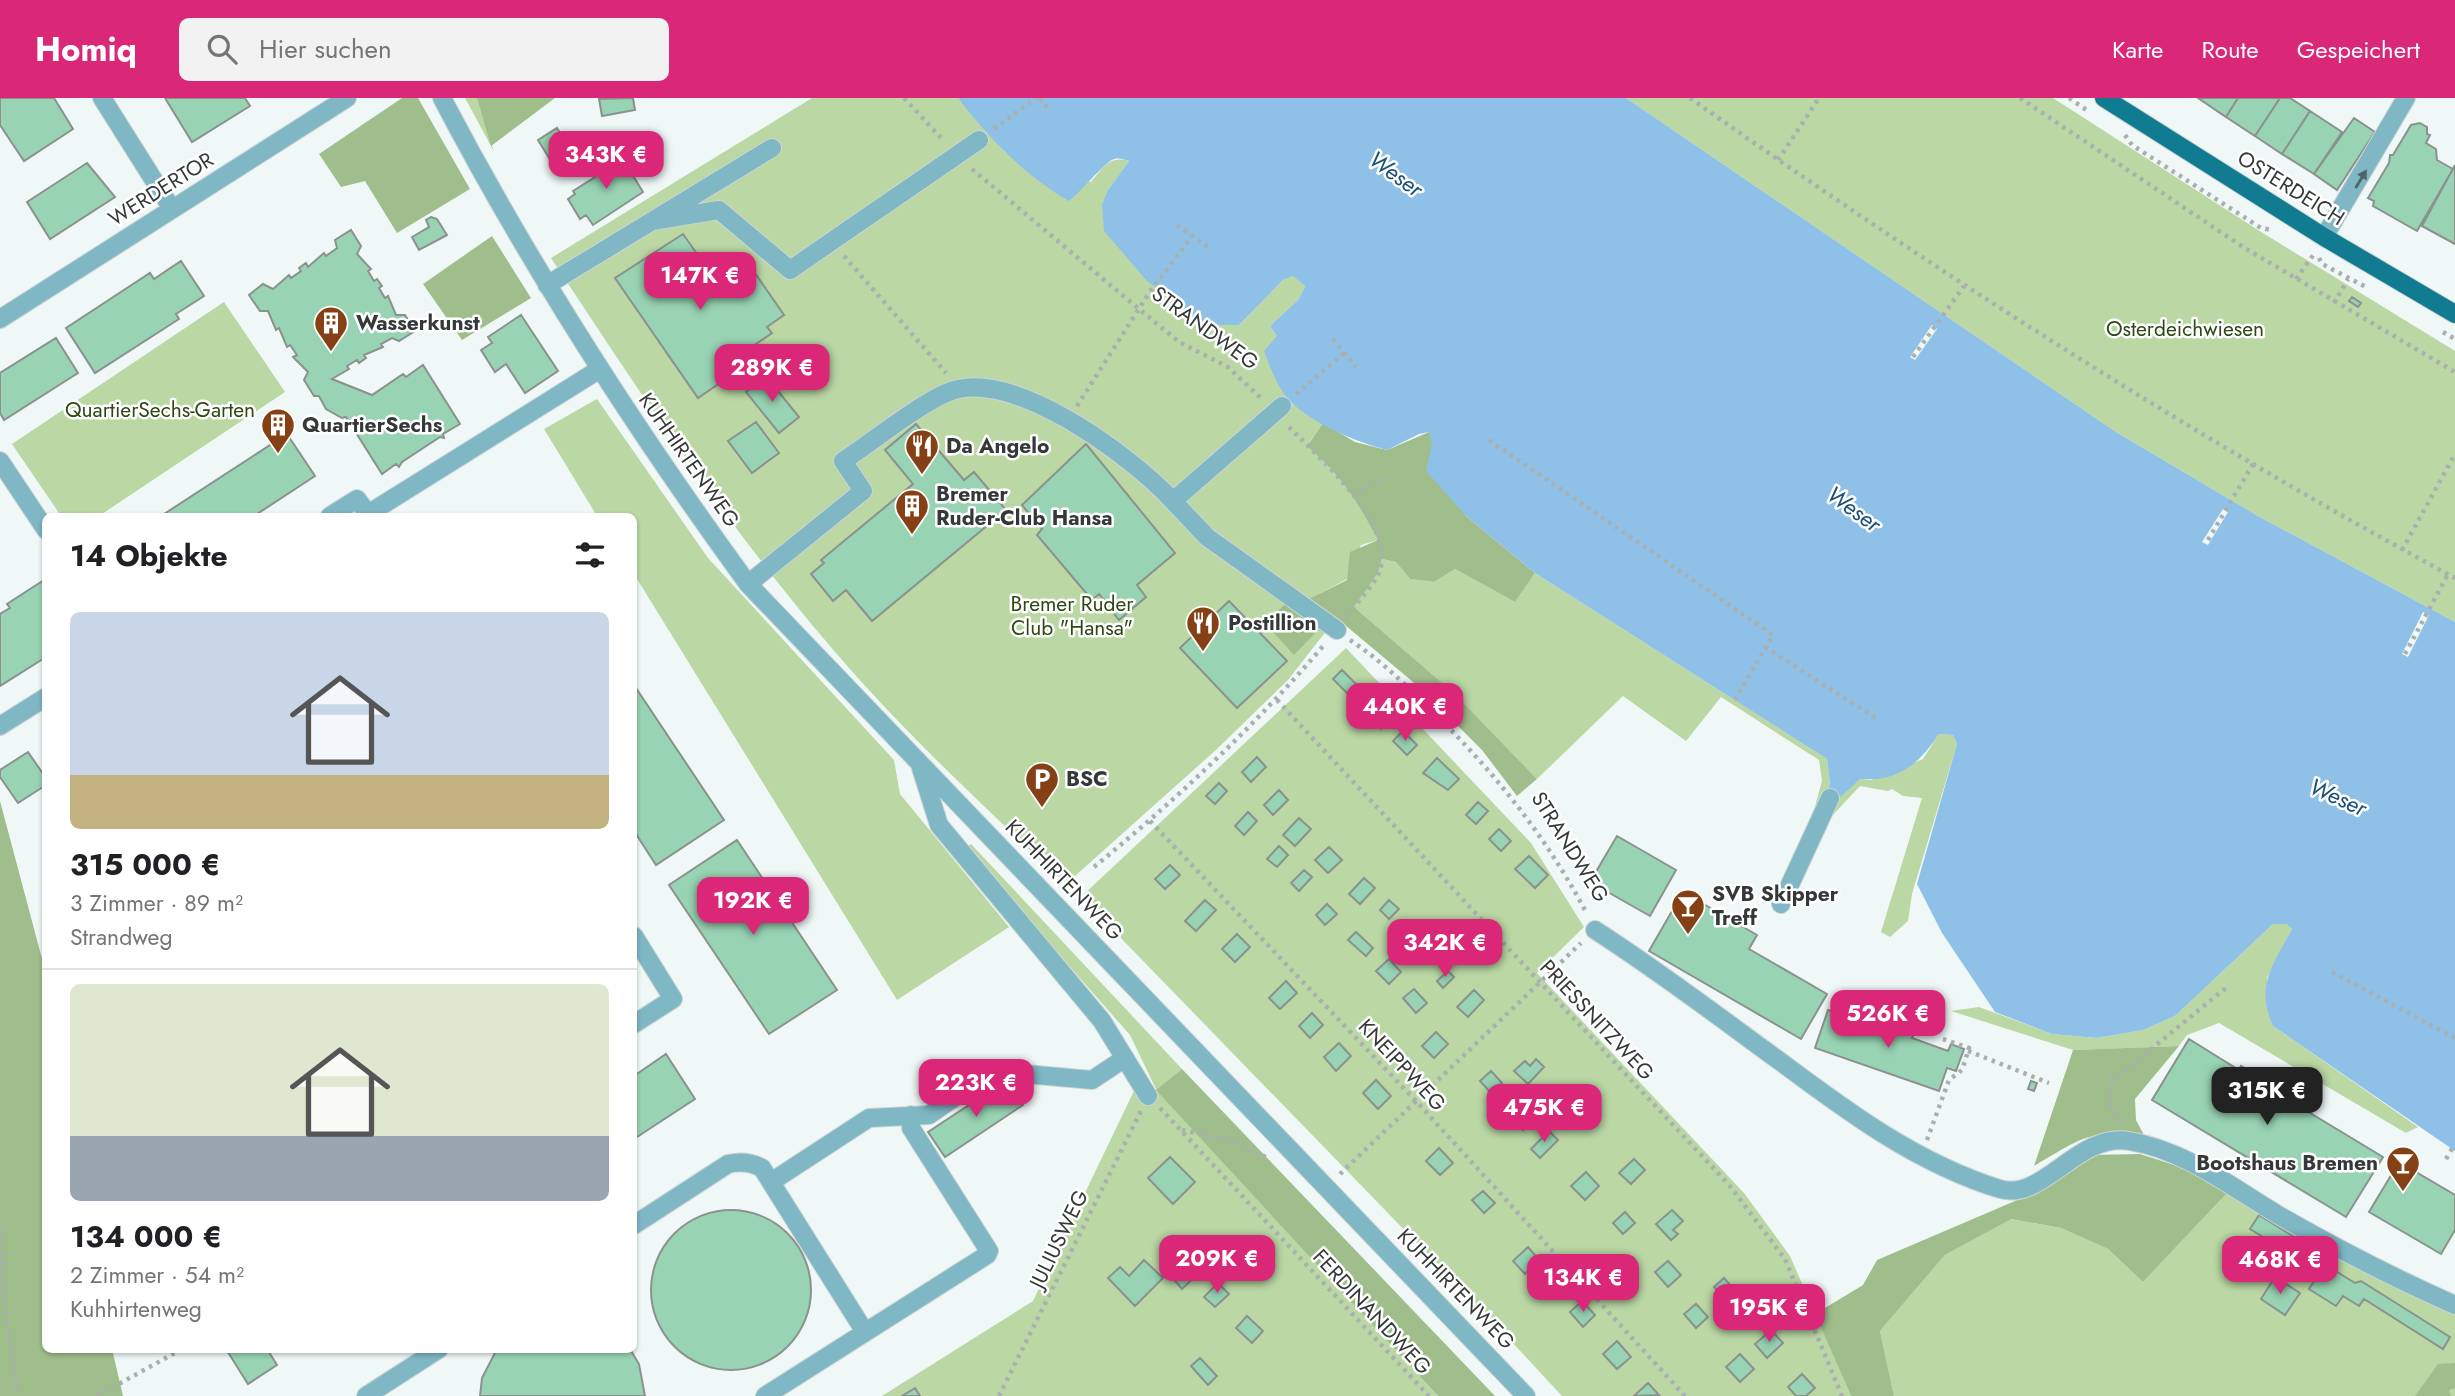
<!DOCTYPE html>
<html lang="de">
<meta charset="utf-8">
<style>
body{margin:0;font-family:Jost,sans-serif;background:#f2f2f2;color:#202124;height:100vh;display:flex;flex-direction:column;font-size:26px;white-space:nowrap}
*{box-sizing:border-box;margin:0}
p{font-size:23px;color:#757577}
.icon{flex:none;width:38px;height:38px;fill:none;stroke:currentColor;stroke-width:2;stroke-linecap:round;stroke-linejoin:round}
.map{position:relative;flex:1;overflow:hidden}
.drawer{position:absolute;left:42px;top:415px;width:595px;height:840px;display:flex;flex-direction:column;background:#fff;border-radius:10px;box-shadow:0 2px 5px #0004}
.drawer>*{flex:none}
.price{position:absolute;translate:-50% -60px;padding:0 16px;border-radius:14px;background:#db2777;color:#fff;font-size:23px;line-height:46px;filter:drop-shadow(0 2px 4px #0008)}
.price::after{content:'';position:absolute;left:50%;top:42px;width:21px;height:16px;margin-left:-10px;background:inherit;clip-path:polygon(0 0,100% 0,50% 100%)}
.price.selected{background:#222;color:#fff}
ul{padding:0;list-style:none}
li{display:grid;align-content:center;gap:14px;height:371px;padding:0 28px}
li+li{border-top:2px solid #e0e0e0}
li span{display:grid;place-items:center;height:217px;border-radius:10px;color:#555}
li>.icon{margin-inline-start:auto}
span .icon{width:126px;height:126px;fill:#fffc;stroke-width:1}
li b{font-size:30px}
h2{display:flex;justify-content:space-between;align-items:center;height:84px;padding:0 28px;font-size:30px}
header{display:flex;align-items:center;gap:42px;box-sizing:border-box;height:98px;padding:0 35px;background:#db2777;color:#fff}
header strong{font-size:33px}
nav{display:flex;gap:38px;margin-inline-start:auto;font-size:24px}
.search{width:490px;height:63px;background:#f2f2f2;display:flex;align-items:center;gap:18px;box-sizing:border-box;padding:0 24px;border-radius:10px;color:#757577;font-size:26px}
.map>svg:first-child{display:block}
.green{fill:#bad7a4}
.forest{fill:#a0be8c}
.water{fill:#8fc0e7}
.pier{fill:#eff8f7}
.building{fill:#98d3b3;stroke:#8b928e;stroke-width:2}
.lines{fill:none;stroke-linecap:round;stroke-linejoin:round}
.minor-casing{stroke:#ced5d5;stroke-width:20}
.major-casing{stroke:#ced5d5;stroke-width:20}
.path{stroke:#a9b0af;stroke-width:4.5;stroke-dasharray:3.5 5;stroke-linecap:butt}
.minor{stroke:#7fb7c5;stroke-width:18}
.major{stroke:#117c91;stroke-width:18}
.oneway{fill:#4f6469}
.labels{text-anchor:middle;stroke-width:5;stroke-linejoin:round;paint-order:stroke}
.street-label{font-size:21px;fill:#353838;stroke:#fff}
.poi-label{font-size:21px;font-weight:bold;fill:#353838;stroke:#fff;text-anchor:start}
.park-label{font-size:21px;fill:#2d4813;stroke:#fff}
.water-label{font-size:23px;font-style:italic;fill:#1b5177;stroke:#fff}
</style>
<header>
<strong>Homiq</strong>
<div class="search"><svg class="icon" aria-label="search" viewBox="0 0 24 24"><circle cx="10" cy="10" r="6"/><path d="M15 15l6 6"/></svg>Hier suchen</div>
<nav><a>Karte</a><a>Route</a><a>Gespeichert</a></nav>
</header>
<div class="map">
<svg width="2455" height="1298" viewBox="0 0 2455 1298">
<rect width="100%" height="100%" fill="#eff8f7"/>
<!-- green -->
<path class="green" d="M465,0H477L494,54L491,48Z
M812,0H958L1005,54L1091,84C1103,70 1109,57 1129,63L1108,92L1239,227L1283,182L1293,177L1305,188L1299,201L1270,228L1277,238L1291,305L1323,325L1308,346L1355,397L1378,442L1361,447L1347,481L1319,496L1341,514L1288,582L1217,651L1066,786C985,709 902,633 830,548C726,427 639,293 551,160Z
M1626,0H2053L2258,132L2455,253V524L2258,418L2116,334Z
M224,204L285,294L99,418H61L12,346Z
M597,301L708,460L894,662L900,696L1009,829L897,902L634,476V418H597L544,331Z
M1382,461L1396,464L1410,481L1434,484L1455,471L1515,504L1535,475L1827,661L1830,686L1825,697L1844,694L1860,681L1871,682L1923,661L1939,636L1953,637L1957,646L1912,796L1908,823L1890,839L1881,834L1922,700L1903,698L1892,691L1888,693L1860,688L1831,719L1814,712L1822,683L1819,662L1721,599L1686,643L1623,598L1537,681L1454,595L1354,509L1378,475Z
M1346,550L1531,745L1584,829L1537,875L1744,1095L1790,1158L1851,1298H1562L1486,1216L1081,799Z
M971,746L1182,971L1157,992L1438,1298H882L1033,1203L1134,993L1156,991L1130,937L965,750Z
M2273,826H2286L2292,831L2267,880L2273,928L2418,1029L2406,1035L2219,925L2187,937L2179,948L2073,952L1951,913L1979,909L2052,936L2097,940L2143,932L2175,918Z
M2229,1093L2455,1212V1298H1894L1880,1233L1945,1157L2010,1121L2061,1130L2108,1151L2143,1184Z"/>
<!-- forest -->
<path class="forest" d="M402,0H418L470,91L397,135L365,83L341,89L319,56Z
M477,0H555L491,48Z
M492,138L531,200L462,242L423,186Z
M1323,325L1355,344L1387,352L1429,334L1466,418L1535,475L1515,504L1455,471L1434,484L1410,481L1396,464L1382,461L1378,475L1354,509L1454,595L1537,681L1517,698L1482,652L1419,589L1333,517L1294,557L1272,533L1275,516L1290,501L1307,502L1347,482L1350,454L1378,442C1357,402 1341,377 1307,348Z
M0,703L45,872L46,1251H112L123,1298H0Z
M2179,948L2135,1001L2136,1022L2144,1037C2088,1032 2082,1040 2034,1068L2073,952Z
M1182,971L1495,1298H1438L1156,992Z
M2140,1056L2190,1072L2229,1093L2143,1184L2108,1151L2061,1130L2011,1121L1945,1157L1880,1233L1894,1298H1851L1815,1216L1863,1187L1877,1162L2022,1100L2091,1057Z
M2455,1265V1290L2449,1292L2451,1298H2415L2438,1266Z"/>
<!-- water -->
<path class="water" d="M958,0H1626L2116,334L2258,418L2455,524V1053L2273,928C2255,887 2273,868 2292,831L2286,826H2273L2175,918L2143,932L2097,940L2052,936L1995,914L1942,835L1917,786L1957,646L1953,637L1939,636C1919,666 1898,684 1860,681L1836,703L1825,698L1830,686L1827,661L1535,475L1466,418L1426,373L1432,345L1429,334L1419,336L1387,352C1355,343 1319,329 1293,306C1279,294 1270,269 1264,253L1277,238L1270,228L1299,201L1305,188L1293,178L1283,182L1239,227H1203L1147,183L1104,133L1102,107L1108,92L1129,63C1123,61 1118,59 1112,62C1105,65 1079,95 1069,103C1024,77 990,41 958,0Z"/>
<!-- pier -->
<path class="pier" d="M1932,227L1937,231L1915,262L1910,259Z
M2223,411L2228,414L2208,447L2202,444Z
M2423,514L2429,517L2408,559L2402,556Z"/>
<!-- building -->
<path class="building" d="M0,0H54L73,31L24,63L0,27Z
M165,0H245L250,8L192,44Z
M633,0L635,12L602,18L599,1Z
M2198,0H2238L2226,19Z
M2238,0H2280L2255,38L2226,19Z
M2280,0H2290L2310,13L2282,56L2255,38Z
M2310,13L2342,34L2314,76L2282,56Z
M2354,20L2375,34L2337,92L2314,76Z
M2420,25L2427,29V36L2430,37L2426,45L2436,51L2437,62L2453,71L2417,133L2373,108L2374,103L2368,100L2389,65L2390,57H2393L2411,27Z
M557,30L570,51L551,63L538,42Z
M619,55L643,94L593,127L586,117L580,121L568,101L575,96L573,93L603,74L599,68Z
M87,65L115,99L50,141L27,104Z
M2455,67V146L2422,128Z
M431,119L437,121L447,137L419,152L412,139L429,129L426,122Z
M351,132L361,148L357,156L371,171L368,173L374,183L377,181L382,188L379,190L385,200L388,198L396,217H405L415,233L399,243L392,240L381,246L383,249L364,257L366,260L359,265L357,262L347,268L349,271L332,281L372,297L403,276L406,279L423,267L460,326L443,336L444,340L440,339L402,364L399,369L396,366L382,376L346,319L342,320L326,311L319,298H314L304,282L308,274L293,259L297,257L290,247L287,249L279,230L276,232L268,213H260L249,197L263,186L273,191L289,177L291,180L301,173L299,170L306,165L308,169L324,155L326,158L337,150L335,142Z
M683,136L719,187L748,165L784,217L767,229L772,235L733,262L740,271L698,300L615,180Z
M181,163L204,198L176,216L179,221L95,275L66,230L150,175L154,181Z
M2352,199L2361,205L2358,209L2349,203Z
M521,217L558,273L525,295L506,266L495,274L481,252L492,245L488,239Z
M56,240L78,275L4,322L0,315V275Z
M766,278L799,319L779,335L746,294Z
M756,324L779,355L752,375L728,343Z
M916,326L964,382L974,374L1006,412L872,523L846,492L833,503L811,476L824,465L821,462L913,386L885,352Z
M287,336L315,378L254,418H161Z
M1086,346L1175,455L1137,487L1146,499L1119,522L1099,496L1092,502L1037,437L1042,431L1022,407Z
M44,482L46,559L0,588V516L10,510L7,506Z
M1229,503L1287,563L1237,610L1180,550Z
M1342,572L1357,587L1348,596L1333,581Z
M634,587L724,722L656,767L634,733Z
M1373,603L1391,621L1381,631L1363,612Z
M1403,633L1417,647L1407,657L1393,643Z
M28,654L46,680V687L18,705L0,679V672Z
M1257,659L1266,669L1251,684L1242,674Z
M1437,660L1459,681L1448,692L1423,675Z
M1219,685L1227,693L1215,706L1206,698Z
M1279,692L1288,702L1273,717L1264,707Z
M1478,704L1488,713L1476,726L1466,717Z
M1248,714L1257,723L1244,737L1235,728Z
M1299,720L1311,731L1295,748L1283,737Z
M1499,731L1511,743L1501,753L1489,741Z
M1617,738L1676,772L1650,818L1590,784Z
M737,742L837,892L769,936L669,787Z
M1279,748L1288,757L1277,769L1267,761Z
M1329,749L1342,762L1328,775L1315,762Z
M1529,758L1548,777L1535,790L1515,771Z
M1170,767L1180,777L1165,791L1155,781Z
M1304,772L1312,779L1299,793L1291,785Z
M1364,780L1375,790L1360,806L1349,796Z
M1683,794L1757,837L1749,851L1827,896L1801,941L1649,853Z
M1205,802L1216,812L1196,833L1185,823Z
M1389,802L1399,811L1389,821L1380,812Z
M1327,806L1337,816L1325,827L1316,817Z
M1356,834L1373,850L1366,858L1348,842Z
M1416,835L1429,848L1414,862L1401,849Z
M1237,836L1250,849L1235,864L1222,851Z
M1389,861L1401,874L1389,886L1376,873Z
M1448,873L1454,879L1443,890L1437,883Z
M1286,883L1297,895L1280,911L1269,900Z
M1414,891L1427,905L1416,915L1403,900Z
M1474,892L1484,902L1468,919L1457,909Z
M1828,912L1893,934L1895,928L1915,934L1912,940L1948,953L1951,946L1964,951L1956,973L1947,970L1939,993L1815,950Z
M1312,915L1323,927L1310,940L1299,928Z
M1436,934L1448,946L1434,960L1422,948Z
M2189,941L2239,972L2241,968L2289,996L2287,1001L2383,1059L2346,1119L2152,1002Z
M1339,945L1351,958L1336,973L1324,959Z
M666,956L695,1001L634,1041V978Z
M1536,961L1544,969L1528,986L1514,973L1525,963L1530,968Z
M1491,973L1502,985L1491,995L1480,983Z
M1007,982L1023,1007L945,1059L928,1034Z
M1376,982L1391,998L1378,1011L1363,995Z
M2031,983L2037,985L2034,993L2028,991Z
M1563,997L1575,1010L1562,1023L1549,1010Z
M1522,1006L1536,1020L1523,1032L1509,1018Z
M1549,1033L1558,1042L1540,1060L1531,1051Z
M1439,1050L1453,1065L1440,1077L1426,1063Z
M1170,1059L1195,1084L1173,1106L1148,1080Z
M1634,1061L1645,1072L1631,1086L1619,1075Z
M2399,1064L2455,1097V1132L2441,1156L2369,1114Z
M1586,1074L1599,1088L1585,1102L1571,1088Z
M1483,1093L1495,1105L1484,1115L1472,1102Z
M1672,1112L1683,1123L1673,1132L1678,1136L1671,1142L1656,1126Z
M651 1192a80 80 0 1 1 160 0a80 80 0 1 1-160 0Z
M1625,1114L1635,1125L1623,1136L1613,1125Z
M2259,1117L2330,1161L2326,1167L2355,1185L2361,1183L2450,1239L2443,1251L2364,1201L2359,1208L2343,1198L2336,1208L2309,1191L2320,1174L2250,1131Z
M1528,1149L1539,1162L1525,1176L1513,1163Z
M1144,1162L1163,1180L1135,1208L1108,1180L1120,1169L1129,1178Z
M1185,1162L1198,1176L1182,1191L1170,1177Z
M1668,1163L1681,1177L1668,1189L1655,1174Z
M2275,1179L2300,1195L2285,1217L2261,1201Z
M1724,1180L1738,1196L1728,1204L1714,1189Z
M1218,1185L1229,1196L1215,1209L1204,1199Z
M1582,1203L1595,1217L1583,1229L1570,1214Z
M1696,1206L1708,1219L1696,1230L1684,1216Z
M1247,1218L1263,1233L1252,1245L1236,1230Z
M1771,1232L1783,1245L1767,1260L1755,1246Z
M1617,1243L1631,1259L1617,1271L1603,1256Z
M226,1251H267L277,1267L248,1286Z
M497,1251H630L639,1266L645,1298H480L482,1280Z
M1740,1256L1754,1271L1740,1284L1726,1269Z
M1200,1260L1217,1278L1208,1287L1191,1268Z
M1802,1276L1815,1290L1806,1298H1796L1788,1289Z
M1648,1285L1659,1297L1634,1298Z
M915,1290L920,1298H902Z"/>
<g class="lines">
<!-- minor casing -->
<g class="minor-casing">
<path id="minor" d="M102,0L172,111
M442,0C531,170 635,331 748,486L1526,1298
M652,123L719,112L790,172L979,42
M2324,139L2406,0
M547,187L772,50
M0,221L347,0
M0,363L46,432
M1173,403L1207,439L1337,532
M330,418L357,401L368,416L600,271
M748,486L863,393L843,363C874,343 913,310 946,295C1009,266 1131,358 1173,403L1282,308
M0,628L46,599
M921,670L939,727L1102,923L1148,998
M1781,806L1830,700
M1595,832C1659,873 1719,919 1781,964C1848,1014 1918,1066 2000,1091C2043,1104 2078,1034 2129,1043C2185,1052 2233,1090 2280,1118C2336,1150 2396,1181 2455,1207
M634,838L673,901L634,926
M771,1084L869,1020L929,1017L993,973L1092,982L1125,960
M634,1127L728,1066C740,1063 751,1064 762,1070L865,1234
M366,1298L439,1251
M765,1298L987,1157L989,1153L911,1030V1017"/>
</g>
<!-- major casing -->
<g class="major-casing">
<path id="major" d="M2104,0L2324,139L2455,216"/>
</g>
<!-- path -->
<path class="path" d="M904,0L944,43
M1040,0L1050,14
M1690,0C1936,174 2190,337 2455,480
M2020,0L2243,149L2455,274
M2069,0L2088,13
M994,31L1036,0
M2125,37L2132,47L2261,130L2272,132
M1778,62L1819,0
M972,71L1139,211L1179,244L1228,269L1263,302
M1177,127L1208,149
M844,158L946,275
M2319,160L2322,166L2366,189
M2296,181L2314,156
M2334,205L2348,181
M2443,234L2455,241
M1333,241L1356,269
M1913,259L1964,188
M1296,296L1344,255
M1077,308L1149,195L1192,138
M1289,329C1317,358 1398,427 1379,474C1373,489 1357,504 1347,518
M1489,342L1773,537L1734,603
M1355,397L1373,383L1387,381
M2208,442L2253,366
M2402,452L2455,356
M1350,542C1382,563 1408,589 1435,616C1496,676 1547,740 1587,816
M1765,549L1879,622
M2405,556L2448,476
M1277,602L1730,1088L1785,1161L1842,1298
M1150,723L1415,1002L1685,1298
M1094,769C1177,701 1255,628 1324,547
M2332,874L2455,940
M1968,953L2049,985
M1160,1010L1429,1298
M2119,1024L2109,1004L2111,984L2227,889
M1182,1032L1225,1041L1270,1061
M1927,1042L1949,982L1962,972L1969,950L1940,940
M2446,1061L2455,1046
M1340,1076L1581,845
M0,1129L4,1199L18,1298
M97,1298L182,1251
M999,1298L1141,1013"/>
<!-- minor -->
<use href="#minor" class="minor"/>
<!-- major -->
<use href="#major" class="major"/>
</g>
<!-- one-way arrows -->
<defs><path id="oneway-solid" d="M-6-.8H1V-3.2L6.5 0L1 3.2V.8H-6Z" transform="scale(1.75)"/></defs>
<use class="oneway" href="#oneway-solid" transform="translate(2361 81) rotate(-59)"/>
<!-- icons -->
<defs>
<g id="building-pin" transform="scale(1.75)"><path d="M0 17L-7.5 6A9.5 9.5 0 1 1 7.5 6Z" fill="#854115" stroke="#fff"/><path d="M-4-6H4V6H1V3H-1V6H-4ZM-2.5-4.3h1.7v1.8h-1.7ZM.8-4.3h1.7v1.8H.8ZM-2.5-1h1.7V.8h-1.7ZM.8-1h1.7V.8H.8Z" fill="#fff"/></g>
<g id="restaurant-pin" transform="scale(1.75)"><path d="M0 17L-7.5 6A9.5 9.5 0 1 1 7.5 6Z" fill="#854115" stroke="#fff"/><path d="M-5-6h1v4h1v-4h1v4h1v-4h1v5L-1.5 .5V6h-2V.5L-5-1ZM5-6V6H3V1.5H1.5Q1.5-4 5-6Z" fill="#fff"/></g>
<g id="parking-pin" transform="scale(1.75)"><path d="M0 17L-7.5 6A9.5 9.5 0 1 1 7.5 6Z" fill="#854115" stroke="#fff"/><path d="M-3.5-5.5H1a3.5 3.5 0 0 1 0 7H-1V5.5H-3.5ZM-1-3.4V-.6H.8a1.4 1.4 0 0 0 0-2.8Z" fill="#fff"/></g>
<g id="bar-pin" transform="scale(1.75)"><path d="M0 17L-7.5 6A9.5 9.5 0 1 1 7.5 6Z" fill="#854115" stroke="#fff"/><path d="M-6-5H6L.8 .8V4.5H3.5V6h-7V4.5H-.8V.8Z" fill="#fff"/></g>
</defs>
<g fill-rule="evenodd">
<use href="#building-pin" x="331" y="225"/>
<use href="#building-pin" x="278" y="327"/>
<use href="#restaurant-pin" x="922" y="348"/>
<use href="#building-pin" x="912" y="408"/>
<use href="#restaurant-pin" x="1203" y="525"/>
<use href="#parking-pin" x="1042" y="681"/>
<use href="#bar-pin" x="1688" y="808"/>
<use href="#bar-pin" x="2403" y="1065"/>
</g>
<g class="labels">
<!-- street labels -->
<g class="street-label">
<text transform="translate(2291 90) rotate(32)" y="7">OSTERDEICH</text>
<text transform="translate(161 91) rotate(-32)" y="7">WERDERTOR</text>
<text transform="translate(1205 230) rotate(36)" y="7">STRANDWEG</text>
<text transform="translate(689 362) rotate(55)" y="7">KUHHIRTENWEG</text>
<text transform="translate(1570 749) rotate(58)" y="7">STRANDWEG</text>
<text transform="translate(1064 782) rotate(46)" y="7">KUHHIRTENWEG</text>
<text transform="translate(1597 922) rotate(47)" y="7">PRIESSNITZWEG</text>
<text transform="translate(1402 967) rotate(47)" y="7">KNEIPPWEG</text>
<text transform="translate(1059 1141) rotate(-64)" y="7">JULIUSWEG</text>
<text transform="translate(1456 1191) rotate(46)" y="7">KUHHIRTENWEG</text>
<text transform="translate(1372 1214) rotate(47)" y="7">FERDINANDWEG</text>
</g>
<!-- poi labels -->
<g class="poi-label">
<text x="356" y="232">Wasserkunst</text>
<text x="302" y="334">QuartierSechs</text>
<text x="946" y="355">Da Angelo</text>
<text x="936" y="403">Bremer<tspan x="936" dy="24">Ruder-Club Hansa</tspan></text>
<text x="1228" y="532">Postillion</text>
<text x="1066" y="688">BSC</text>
<text x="1712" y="803">SVB Skipper<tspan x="1712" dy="24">Treff</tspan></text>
<text x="2378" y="1072" text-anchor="end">Bootshaus Bremen</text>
</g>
<!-- park labels -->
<g class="park-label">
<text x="2185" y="238">Osterdeichwiesen</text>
<text x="160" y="319">QuartierSechs-Garten</text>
<text x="1072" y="513">Bremer Ruder<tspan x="1072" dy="24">Club "Hansa"</tspan></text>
</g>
<!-- water labels -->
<g class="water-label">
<text transform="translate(1396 76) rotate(36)" y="8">Weser</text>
<text transform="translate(1854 411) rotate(36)" y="8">Weser</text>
<text transform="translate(2338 699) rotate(24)" y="8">Weser</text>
</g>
</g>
</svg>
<b class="price" style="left:606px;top:93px">343K €</b>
<b class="price" style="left:700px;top:214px">147K €</b>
<b class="price" style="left:772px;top:306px">289K €</b>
<b class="price" style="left:1405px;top:645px">440K €</b>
<b class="price" style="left:753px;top:839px">192K €</b>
<b class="price" style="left:1445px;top:881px">342K €</b>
<b class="price" style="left:1888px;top:952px">526K €</b>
<b class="price" style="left:976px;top:1021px">223K €</b>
<b class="price selected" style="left:2267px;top:1029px">315K €</b>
<b class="price" style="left:1544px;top:1046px">475K €</b>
<b class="price" style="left:1217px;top:1197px">209K €</b>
<b class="price" style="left:2280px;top:1198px">468K €</b>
<b class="price" style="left:1583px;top:1216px">134K €</b>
<b class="price" style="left:1769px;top:1246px">195K €</b>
<section class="drawer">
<h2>14 Objekte<svg class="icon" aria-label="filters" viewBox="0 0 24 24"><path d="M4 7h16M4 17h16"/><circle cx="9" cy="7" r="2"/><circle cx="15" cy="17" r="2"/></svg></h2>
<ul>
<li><span style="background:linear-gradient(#c9d6e8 75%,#c2b280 0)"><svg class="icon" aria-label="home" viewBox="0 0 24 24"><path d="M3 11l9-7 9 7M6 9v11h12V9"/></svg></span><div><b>315 000 €</b><p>3 Zimmer · 89 m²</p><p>Strandweg</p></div></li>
<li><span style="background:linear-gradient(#dfe7d0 70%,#9aa5b1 0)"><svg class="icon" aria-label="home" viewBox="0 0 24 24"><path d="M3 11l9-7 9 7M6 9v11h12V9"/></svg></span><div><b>134 000 €</b><p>2 Zimmer · 54 m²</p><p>Kuhhirtenweg</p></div></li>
</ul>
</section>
</div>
